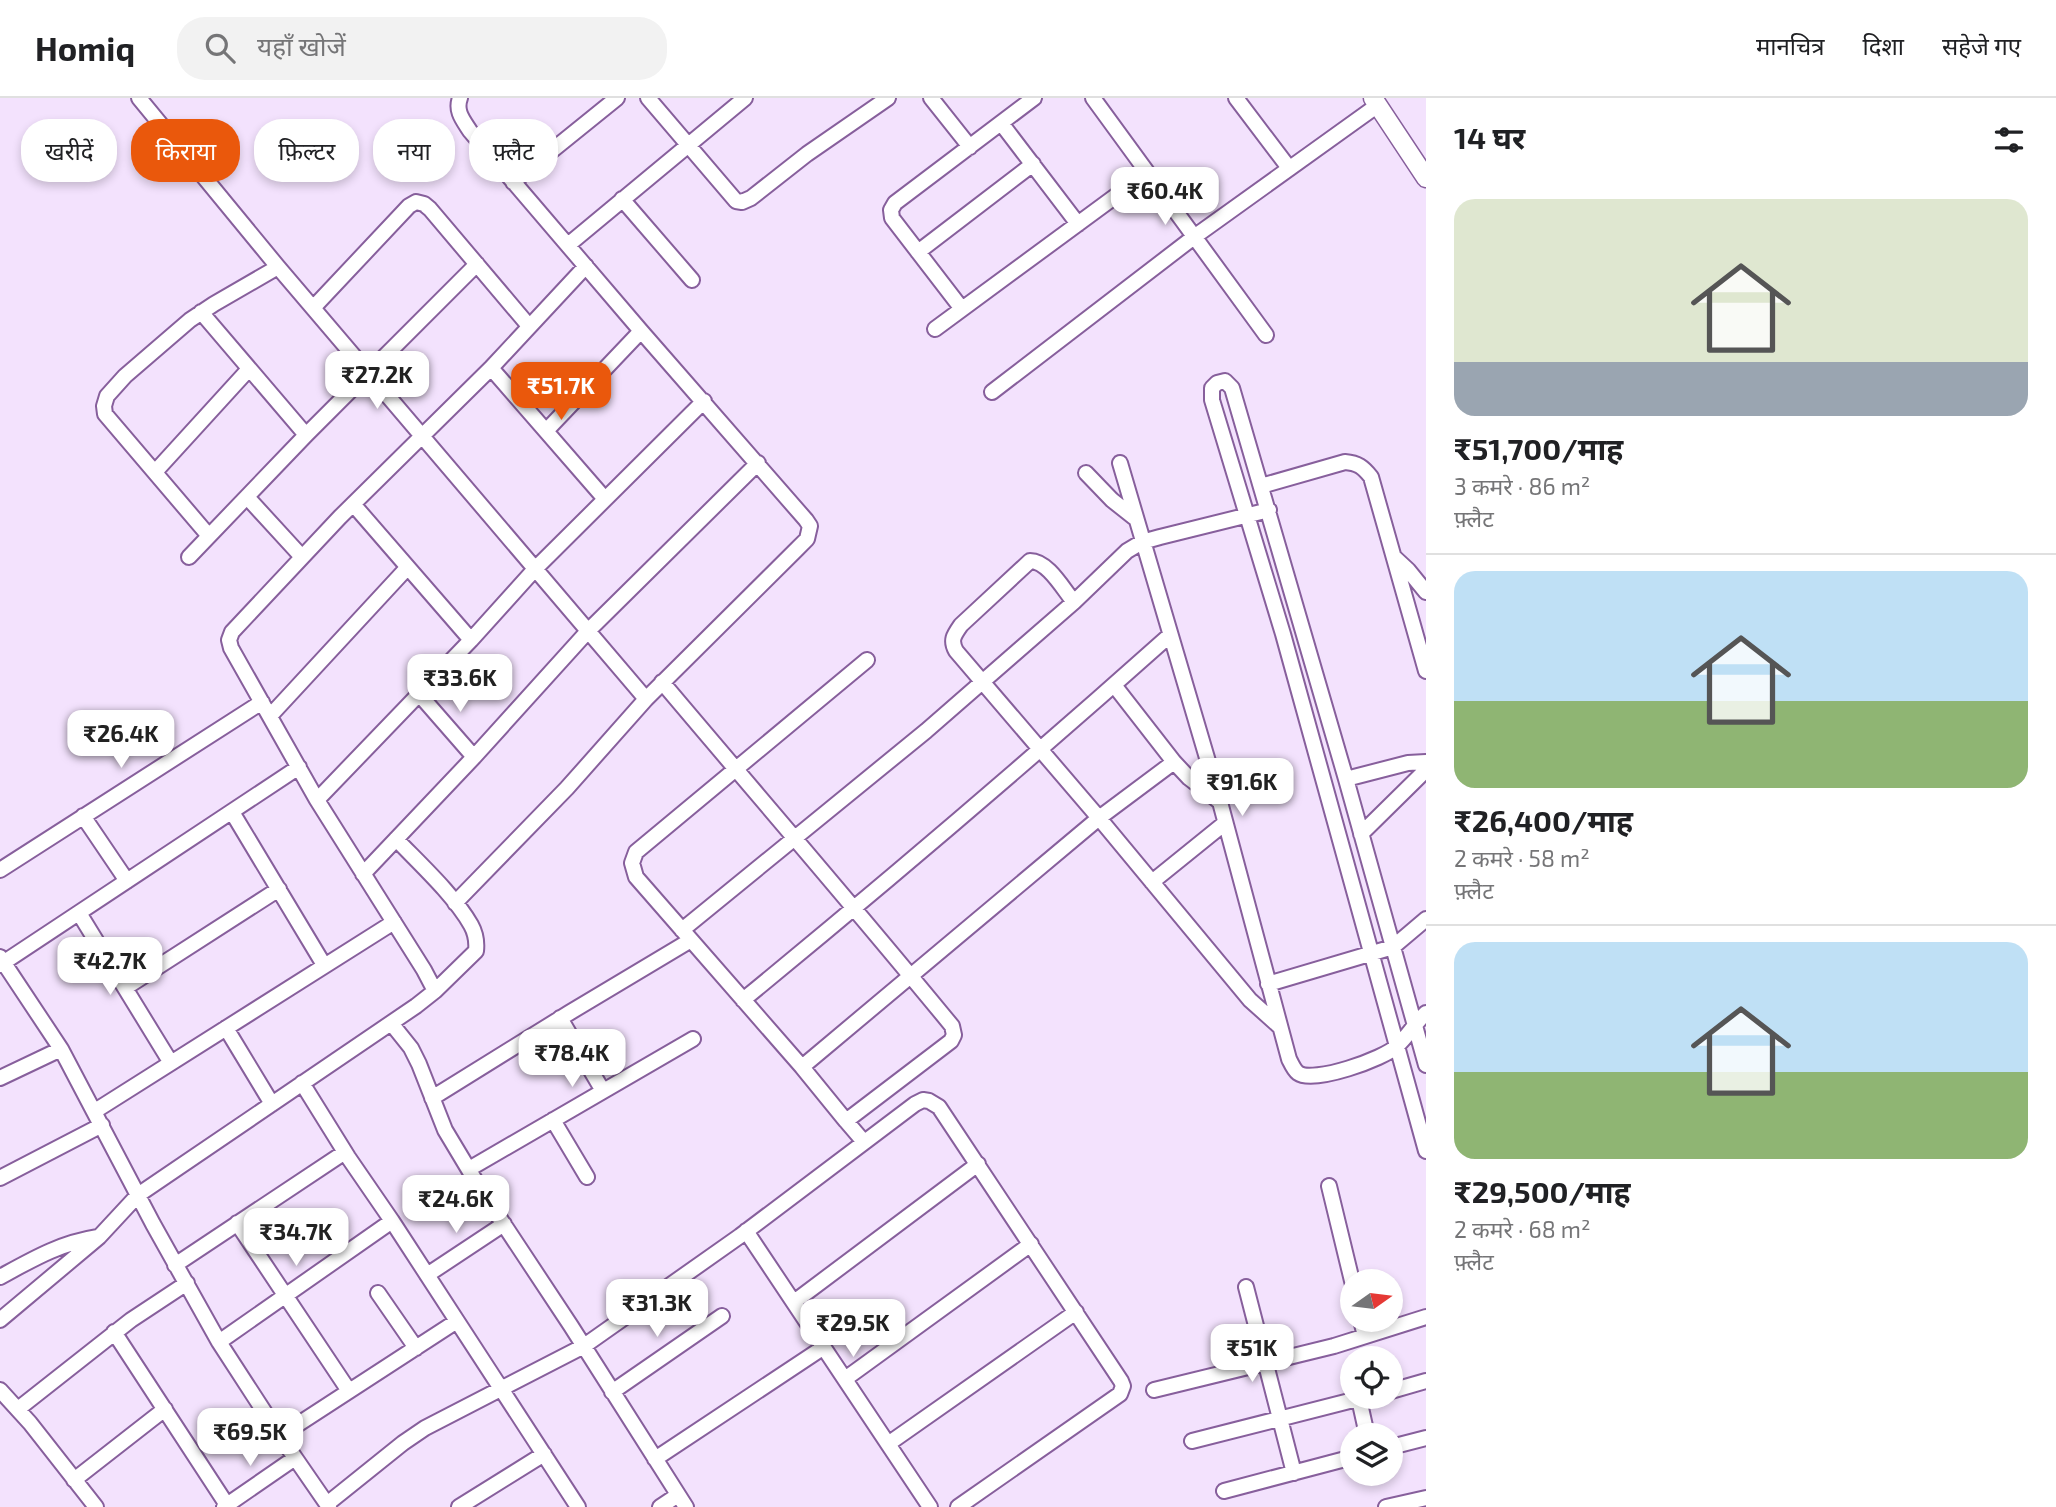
<!DOCTYPE html>
<html lang="hi">
<meta charset="utf-8">
<style>
body{margin:0;font-family:"Exo 2","Noto Sans Devanagari",sans-serif;background:#f2f2f2;color:#202124;height:100vh;display:flex;flex-direction:column;font-size:26px;white-space:nowrap}
*{box-sizing:border-box;margin:0}
p{font-size:23px;color:#757577}
.icon{flex:none;width:38px;height:38px;fill:none;stroke:currentColor;stroke-width:2;stroke-linecap:round;stroke-linejoin:round}
.map{position:relative;flex:1;overflow:hidden}
.drawer{display:flex;flex-direction:column;background:#fff;width:630px}
.drawer>*{flex:none}
.hud{position:absolute;left:21px;top:21px;width:665px;height:63px;display:flex;gap:14px}
.needle{width:46px;rotate:76deg}
.tools{position:absolute;left:1340px;top:1171px;display:grid;gap:14px}
.tools a{display:grid;place-items:center;width:63px;height:63px;border-radius:50%;background:#fff;box-shadow:0 4px 10px #0003;font-size:35px}
.price{position:absolute;translate:-50% -60px;padding:0 16px;border-radius:14px;background:#fff;color:#222;font-size:23px;line-height:46px;filter:drop-shadow(0 2px 4px #0008)}
.price::after{content:'';position:absolute;left:50%;top:42px;width:21px;height:16px;margin-left:-10px;background:inherit;clip-path:polygon(0 0,100% 0,50% 100%)}
.price.active{background:#ea580c;color:#fff}
ul{padding:0;list-style:none}
li{display:grid;align-content:center;gap:14px;height:371px;padding:0 28px}
li+li{border-top:2px solid #e0e0e0}
li span{display:grid;place-items:center;height:217px;border-radius:21px;color:#555}
li>.icon{margin-inline-start:auto}
span .icon{width:126px;height:126px;fill:#fffc;stroke-width:1}
li b{font-size:30px}
h2{display:flex;justify-content:space-between;align-items:center;height:84px;padding:0 28px;font-size:30px}
.pill{padding:0 24px;border-radius:28px;background:#fff;box-shadow:0 4px 10px #0003;font-size:24px;line-height:63px}
.pill.active{background:#ea580c;color:#fff}
header{display:flex;align-items:center;gap:42px;box-sizing:border-box;height:98px;padding:0 35px;background:#fff;border-bottom:2px solid #e0e0e0}
header strong{font-size:33px}
nav{display:flex;gap:38px;margin-inline-start:auto;font-size:24px}
.search{width:490px;height:63px;background:#f2f2f2;display:flex;align-items:center;gap:18px;box-sizing:border-box;padding:0 24px;border-radius:28px;color:#757577;font-size:26px}
main{display:flex;flex:1;min-height:0}
.map>svg:first-child{display:block}
.lines{fill:none;stroke-linecap:round;stroke-linejoin:round}
.minor-casing{stroke:#875f9c;stroke-width:18}
.tertiary-casing{stroke:#875f9c;stroke-width:21}
.minor{stroke:#fff;stroke-width:14}
.tertiary{stroke:#fff;stroke-width:18}
</style>
<header>
<strong>Homiq</strong>
<div class="search"><svg class="icon" aria-label="search" viewBox="0 0 24 24"><circle cx="10" cy="10" r="6"/><path d="M15 15l6 6"/></svg>यहाँ खोजें</div>
<nav><a>मानचित्र</a><a>दिशा</a><a>सहेजे गए</a></nav>
</header>
<main>
<div class="map">
<svg width="1426" height="1409" viewBox="0 0 1426 1409">
<rect width="100%" height="100%" fill="#f3e2fd"/>
<g class="lines">
<!-- minor casing -->
<g class="minor-casing">
<path id="minor" d="M139,0L278,169L646,601
M648,0L736,103L742,104L751,100L807,56L888,0
M931,0L970,49
M1093,0L1266,237
M1236,0L1289,70
M1001,25L1078,126
M513,84L617,0
M622,101L692,182
M568,147L745,0
M918,154L1033,66
M313,210L409,108L416,104L424,106L430,111L529,228
M962,211L892,120L891,112L895,105L1034,0
M201,214L306,337
M935,231L1147,75
M491,270L605,401
M992,294L1194,139L1378,7
M546,333L641,233
M1120,365L1220,704L1289,961C1291,965 1294,972 1298,975C1313,986 1384,961 1397,948C1408,938 1415,925 1426,915
M155,374L249,271
M1086,375L1112,402L1136,421
M1261,388L1345,364C1358,365 1363,369 1371,379L1426,573
M247,399L302,459
M353,406L471,542
M209,438L105,316L104,308L107,298L125,278L190,222L214,206L278,169
M189,459L306,337L477,166
M1394,459L1408,472L1426,494
M1074,504C1063,491 1048,463 1030,463L961,527C954,537 950,542 956,553L1099,720L1250,902L1279,928
M662,584C759,699 857,812 952,928L954,937L951,943L846,1023L802,969L636,779L632,765L636,754L867,562
M1114,587L1174,664L1189,680L1220,704
M419,596L474,659
M270,618L407,470
M1346,681L1408,665L1426,664
M317,702L471,542L535,471L704,303
M232,714L324,867
M83,718L127,783
M1361,736L1426,672
M396,741C420,766 454,797 471,827C476,836 477,844 476,853L435,893
M0,772L262,604
M363,776L474,659L588,533L758,365
M1152,784L1225,725
M455,805L567,690L646,601L797,451L807,441L810,428L806,422L641,233L470,33C463,22 455,13 460,0
M79,815L171,965
M682,832L926,633L1074,504L1127,453L1142,444L1160,439L1269,412
M0,859L61,951L153,1126L219,1244L280,1338L329,1409
M0,867L299,669
M1268,886L1393,849L1426,821
M125,890L279,791
M743,902C888,783 1030,662 1170,537
M560,920L603,993
M391,925L411,950L419,966L445,1032L481,1092L571,1228L686,1409
M226,930L272,1006
M1426,967L1346,681L1232,290L1225,283L1217,285L1212,290V302L1283,536L1426,1053
M802,969L1099,720L1174,664
M0,980L61,951
M302,985L348,1059L392,1123L578,1409
M432,1000L569,915L691,842
M95,1013L394,824
M553,1022L587,1079
M846,1023L864,1044
M469,1071L693,941
M0,1080L102,1027
M1329,1088L1353,1187
M237,1125L349,1293
M746,1133L930,1409
M175,1167L345,1054
M427,1177L504,1126
M0,1179C33,1161 60,1145 98,1139
M1246,1189L1294,1375
M378,1195L416,1250
M794,1204L978,1066
M0,1222L99,1139L138,1097L416,908L435,893L424,872L317,702L231,550L229,542L232,534L340,419L491,270L586,168
M1361,1222L1365,1238
M114,1234L227,1407
M219,1244L392,1123
M845,1281L1031,1146
M0,1292L30,1325L96,1409
M1154,1292L1334,1248L1426,1219
M1391,1293L1426,1283
M612,1294L722,1218
M1359,1301L1367,1337
M18,1311L131,1222L187,1185
M280,1338L457,1223
M1192,1343L1369,1298
M888,1346L1076,1214
M1391,1349L1426,1340
M655,1361L824,1249
M74,1382L165,1311
M1224,1393L1353,1359
M327,1406L403,1345L425,1330L584,1248L740,1138L915,1006L923,1002L929,1003L939,1009L1121,1283L1123,1288L1120,1296L958,1409
M224,1409L295,1360
M459,1409L544,1356
M660,1409L678,1397
M1386,1409L1426,1400"/>
</g>
<!-- tertiary casing -->
<g class="tertiary-casing">
<path id="tertiary" d="M1373,0L1426,80"/>
</g>
<!-- minor -->
<use href="#minor" class="minor"/>
<!-- tertiary -->
<use href="#tertiary" class="tertiary"/>
</g>
</svg>
<div class="tools">
<a><svg class="needle" viewBox="-14 -14 28 28"><path d="M0-13l5 13h-10z" fill="#e53935"/><path d="M0 13l5-13h-10z" fill="#757577"/></svg></a>
<a><svg class="icon" aria-label="locate" viewBox="0 0 24 24"><circle cx="12" cy="12" r="6"/><path d="M12 2v4M12 18v4M2 12h4M18 12h4"/></svg></a>
<a><svg class="icon" aria-label="layers" viewBox="0 0 24 24"><path d="M12 4l9 5-9 5-9-5zM3 14l9 5 9-5"/></svg></a>
</div>
<b class="price" style="left:1165px;top:129px">₹60.4K</b>
<b class="price" style="left:377px;top:313px">₹27.2K</b>
<b class="price active" style="left:561px;top:324px">₹51.7K</b>
<b class="price" style="left:460px;top:616px">₹33.6K</b>
<b class="price" style="left:121px;top:672px">₹26.4K</b>
<b class="price" style="left:1242px;top:720px">₹91.6K</b>
<b class="price" style="left:110px;top:899px">₹42.7K</b>
<b class="price" style="left:572px;top:991px">₹78.4K</b>
<b class="price" style="left:456px;top:1137px">₹24.6K</b>
<b class="price" style="left:296px;top:1170px">₹34.7K</b>
<b class="price" style="left:657px;top:1241px">₹31.3K</b>
<b class="price" style="left:853px;top:1261px">₹29.5K</b>
<b class="price" style="left:1252px;top:1286px">₹51K</b>
<b class="price" style="left:250px;top:1370px">₹69.5K</b>
<div class="hud">
<a class="pill">खरीदें</a>
<a class="pill active">किराया</a>
<a class="pill">फ़िल्टर</a>
<a class="pill">नया</a>
<a class="pill">फ़्लैट</a>
</div>
</div>
<section class="drawer">
<h2>14 घर<svg class="icon" aria-label="filters" viewBox="0 0 24 24"><path d="M4 7h16M4 17h16"/><circle cx="9" cy="7" r="2"/><circle cx="15" cy="17" r="2"/></svg></h2>
<ul>
<li><span style="background:linear-gradient(#dfe7d0 75%,#9aa5b1 0)"><svg class="icon" aria-label="home" viewBox="0 0 24 24"><path d="M3 11l9-7 9 7M6 9v11h12V9"/></svg></span><div><b>₹51,700/माह</b><p>3 कमरे · 86 m²</p><p>फ़्लैट</p></div></li>
<li><span style="background:linear-gradient(#bfe0f5 60%,#8fb573 0)"><svg class="icon" aria-label="home" viewBox="0 0 24 24"><path d="M3 11l9-7 9 7M6 9v11h12V9"/></svg></span><div><b>₹26,400/माह</b><p>2 कमरे · 58 m²</p><p>फ़्लैट</p></div></li>
<li><span style="background:linear-gradient(#bfe0f5 60%,#8fb573 0)"><svg class="icon" aria-label="home" viewBox="0 0 24 24"><path d="M3 11l9-7 9 7M6 9v11h12V9"/></svg></span><div><b>₹29,500/माह</b><p>2 कमरे · 68 m²</p><p>फ़्लैट</p></div></li>
</ul>
</section>
</main>
